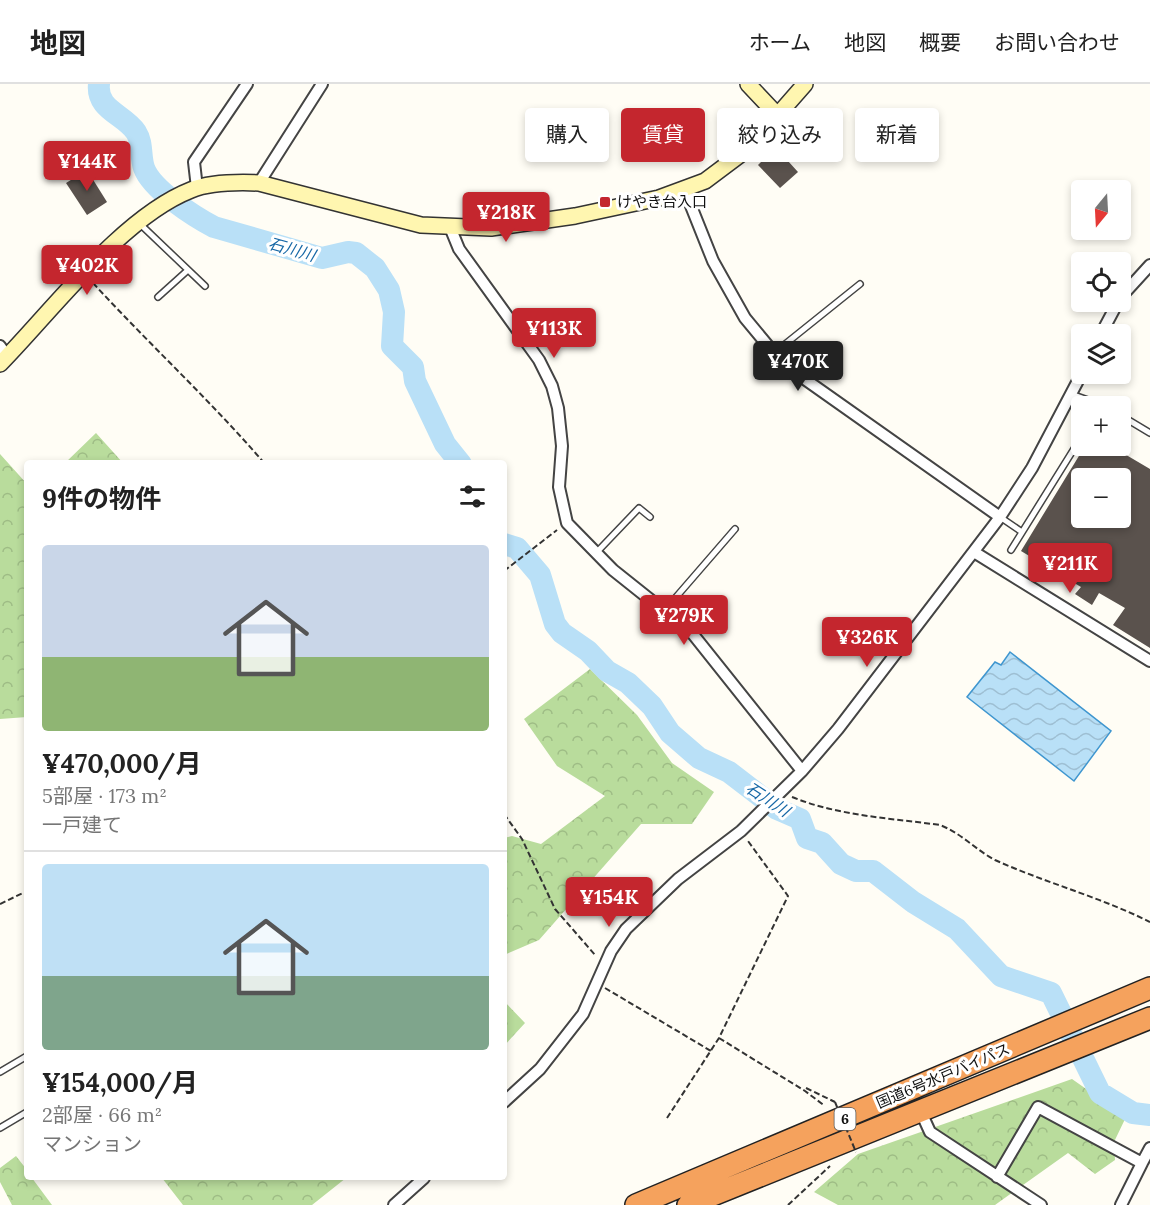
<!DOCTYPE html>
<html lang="ja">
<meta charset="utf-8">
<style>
body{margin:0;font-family:Lora,"Noto Sans JP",serif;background:#f6f6f6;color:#222;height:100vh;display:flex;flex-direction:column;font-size:22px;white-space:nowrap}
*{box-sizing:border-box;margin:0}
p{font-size:20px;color:#767676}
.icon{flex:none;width:33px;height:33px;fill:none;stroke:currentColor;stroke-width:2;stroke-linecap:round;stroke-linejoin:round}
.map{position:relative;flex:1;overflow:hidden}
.sheet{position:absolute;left:24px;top:376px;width:483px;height:720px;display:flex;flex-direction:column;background:#fff;border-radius:6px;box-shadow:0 3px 9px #0003}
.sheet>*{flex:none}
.guide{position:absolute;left:525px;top:24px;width:534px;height:54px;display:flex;gap:12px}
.needle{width:39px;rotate:198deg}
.tools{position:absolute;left:1071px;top:96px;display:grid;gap:12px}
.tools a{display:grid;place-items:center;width:60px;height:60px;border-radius:6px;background:#fff;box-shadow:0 3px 9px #0003;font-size:30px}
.price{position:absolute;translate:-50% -51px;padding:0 14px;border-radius:6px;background:#c4262e;color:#fff;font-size:20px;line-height:39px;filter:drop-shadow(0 2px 3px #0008)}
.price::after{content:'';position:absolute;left:50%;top:36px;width:18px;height:14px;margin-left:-9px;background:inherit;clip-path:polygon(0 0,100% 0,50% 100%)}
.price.on{background:#222;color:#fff}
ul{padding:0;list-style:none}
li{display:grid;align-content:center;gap:12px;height:318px;padding:0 18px}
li+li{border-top:2px solid #e0e0e0}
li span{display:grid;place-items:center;height:186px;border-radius:6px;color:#555}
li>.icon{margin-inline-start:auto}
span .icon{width:108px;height:108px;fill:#fffc;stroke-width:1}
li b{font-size:26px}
h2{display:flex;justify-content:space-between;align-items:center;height:72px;padding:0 18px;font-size:26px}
.chip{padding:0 21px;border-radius:6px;background:#fff;box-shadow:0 3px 9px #0003;font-size:21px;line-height:54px}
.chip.on{background:#c4262e;color:#fff}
header{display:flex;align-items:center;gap:36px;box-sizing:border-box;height:84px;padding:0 30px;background:#fff;border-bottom:2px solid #e0e0e0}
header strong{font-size:28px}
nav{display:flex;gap:33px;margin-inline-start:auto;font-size:21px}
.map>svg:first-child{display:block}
.forest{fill:url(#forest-crowns)}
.water{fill:url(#water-waves);stroke:#3f96cf;stroke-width:1.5}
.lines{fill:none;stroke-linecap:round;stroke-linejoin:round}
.river{stroke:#b9e0f7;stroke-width:22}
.building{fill:#5a524d;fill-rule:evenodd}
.lane-casing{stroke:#444;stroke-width:8}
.street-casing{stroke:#444;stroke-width:14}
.secondary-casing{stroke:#333;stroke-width:18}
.highway-casing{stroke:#222;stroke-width:24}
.path{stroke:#333;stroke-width:2;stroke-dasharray:6 3;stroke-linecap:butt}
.lane{stroke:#fff;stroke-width:5}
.street{stroke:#fff;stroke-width:10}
.secondary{stroke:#fff6b0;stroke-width:15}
.highway{stroke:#f5a25d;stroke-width:21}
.path-bridge{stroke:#333;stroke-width:2;stroke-dasharray:6 3;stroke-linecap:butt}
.poi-dot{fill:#c4262e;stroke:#fff;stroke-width:2}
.labels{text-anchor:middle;stroke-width:6;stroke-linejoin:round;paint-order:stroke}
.shield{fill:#fff;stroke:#585858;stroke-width:1.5}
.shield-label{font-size:14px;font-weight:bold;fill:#111}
.poi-label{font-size:15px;fill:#111;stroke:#fff;text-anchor:start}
.street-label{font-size:15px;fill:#111;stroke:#fff}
.water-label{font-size:16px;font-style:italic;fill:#1768a6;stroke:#fff}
</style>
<header>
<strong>地図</strong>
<nav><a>ホーム</a><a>地図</a><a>概要</a><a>お問い合わせ</a></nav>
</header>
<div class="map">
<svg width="1150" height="1121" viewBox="0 0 1150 1121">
<defs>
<pattern id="forest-crowns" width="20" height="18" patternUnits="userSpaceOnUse" patternTransform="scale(1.5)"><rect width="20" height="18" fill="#b9dc9c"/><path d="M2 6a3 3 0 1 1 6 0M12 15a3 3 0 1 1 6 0" fill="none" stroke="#9ebc85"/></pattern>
<pattern id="water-waves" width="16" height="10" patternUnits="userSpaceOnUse" patternTransform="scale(1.5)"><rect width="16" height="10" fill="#b9e0f7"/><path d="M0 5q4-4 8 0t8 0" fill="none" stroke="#9ebfd3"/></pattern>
</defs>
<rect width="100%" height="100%" fill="#fffdf5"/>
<!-- forest -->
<path class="forest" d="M96,349L123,379H65Z
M0,370L27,400V633L0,635Z
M590,585L637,631L672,679L714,708L692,740H641L539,856L504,871V754L512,752L541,760L605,712L557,682L524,635Z
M504,917L525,939L504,962Z
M1072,995L1126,1033L1114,1058L1115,1076L1095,1090L1068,1069L995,1121H838L814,1108L858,1070Z
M16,1072L27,1086V1094H32L52,1121H12L0,1098V1084Z
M162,1094H346L312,1121H183Z"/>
<!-- water -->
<path class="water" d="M1010,568L1111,647L1074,697L967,613L995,578L1001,581Z"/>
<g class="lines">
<!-- river -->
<path class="river" d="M99,0C96,26 124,30 136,48C143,59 140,72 144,84C152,106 195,133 214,143L322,174L348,168L356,169L375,184L389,206L394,228L392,262L413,283L415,297L445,360L461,380
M504,460L517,464L540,491L555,540L562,549L588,567L607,587L628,599L652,622L670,649L699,674L729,688L777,725L800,735L807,754L822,759L841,780L856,787H873L913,818L957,845L1001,892L1051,909L1100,1009L1133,1029L1150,1031"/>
</g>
<!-- building -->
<path class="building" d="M770,66L773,70L778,66L798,88L780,104L758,81L762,77L760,75Z
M87,86L107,118L87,131L66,99Z
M1085,362H1111L1150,385V564L1113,541L1125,524L1099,509L1092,521L1075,510L1081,503L1021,467ZM1082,394H1120V434H1082Z"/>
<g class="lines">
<!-- lane casing -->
<g class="lane-casing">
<path id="lane" d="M139,139L205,202
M158,213L188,186
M774,269L860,200
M1071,310L1105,322
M1120,331L1150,349
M1000,433L1022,448
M1011,466L1082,352
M596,469L639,424L650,433
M664,527L735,445
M0,988L27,972
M0,1044L27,1028"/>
</g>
<!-- street casing -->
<g class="street-casing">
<path id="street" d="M259,99L322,0
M197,104L194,78L247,0
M685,107L713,177L745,234L774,269L806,296L1000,433
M450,143L459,165L539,276L552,302L558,324L562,362L559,403L567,439L613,486L692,549L802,687
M1120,214L1150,181
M1101,250L1118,218
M0,262L7,272
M974,468L1150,577
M504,1018L540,985L583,930L611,867L626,845L678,795L741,747L802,687L838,645L1000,433L1032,384L1082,289
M920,1026L930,1048L1041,1121
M1142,1079L1150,1064
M997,1093L1038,1023L1142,1079L1121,1121
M394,1121L424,1094"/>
</g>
<!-- secondary casing -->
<g class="secondary-casing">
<path id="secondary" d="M748,0L778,32
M0,280C53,226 122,133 191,106C211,98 237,98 259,99L421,141L491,144L575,132L659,114L705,97L749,64L805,0"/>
</g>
<!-- highway casing -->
<g class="highway-casing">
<path id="highway" d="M636,1121L1150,904
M688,1121L1150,934"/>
</g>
<!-- path -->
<path class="path" d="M93,199C149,260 211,317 265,380
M504,487L557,446
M792,713C839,732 890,734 940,741C961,749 976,766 995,776C1046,799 1100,813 1150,838
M504,730L522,755L555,825L596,872
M0,820L27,807
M605,904L711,967
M719,954L805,1007L825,1022
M806,1004L835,1018
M667,1034L719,954L788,812L748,757
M788,1121L830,1082"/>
<!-- lane -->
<use href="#lane" class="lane"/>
<!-- street -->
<use href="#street" class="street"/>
<!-- secondary -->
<use href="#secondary" class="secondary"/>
<!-- highway -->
<use href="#highway" class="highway"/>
<!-- path-bridge -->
<path class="path-bridge" d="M835,1018L856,1068"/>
</g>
<!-- markers -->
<rect class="poi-dot" x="599" y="112" width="12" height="12" rx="3"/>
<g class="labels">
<!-- shield labels -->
<rect class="shield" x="834.5" y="1024" width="21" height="22" rx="4.5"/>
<g class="shield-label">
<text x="845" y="1040">6</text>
</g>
<!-- poi labels -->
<g class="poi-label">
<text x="617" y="123">けやき台入口</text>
</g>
<!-- street labels -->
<g class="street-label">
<text transform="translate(943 992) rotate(-23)" y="5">国道6号水戸バイパス</text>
</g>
<!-- water labels -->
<g class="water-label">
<text transform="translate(292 165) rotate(16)" y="6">石川川</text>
<text transform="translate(768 715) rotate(33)" y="6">石川川</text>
</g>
</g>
</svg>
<div class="tools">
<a><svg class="needle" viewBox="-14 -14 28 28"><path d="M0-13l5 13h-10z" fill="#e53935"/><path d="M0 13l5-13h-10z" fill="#767676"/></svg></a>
<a><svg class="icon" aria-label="locate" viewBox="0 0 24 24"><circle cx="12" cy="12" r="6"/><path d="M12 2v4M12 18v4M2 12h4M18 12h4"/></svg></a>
<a><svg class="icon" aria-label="layers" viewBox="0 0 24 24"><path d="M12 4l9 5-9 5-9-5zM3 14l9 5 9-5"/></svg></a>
<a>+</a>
<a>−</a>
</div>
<b class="price" style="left:87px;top:108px">¥144K</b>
<b class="price" style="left:506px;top:159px">¥218K</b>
<b class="price" style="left:87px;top:212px">¥402K</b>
<b class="price" style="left:554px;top:275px">¥113K</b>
<b class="price on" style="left:798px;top:308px">¥470K</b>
<b class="price" style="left:1070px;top:510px">¥211K</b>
<b class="price" style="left:684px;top:562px">¥279K</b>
<b class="price" style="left:867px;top:584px">¥326K</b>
<b class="price" style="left:609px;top:844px">¥154K</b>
<div class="guide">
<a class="chip">購入</a>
<a class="chip on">賃貸</a>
<a class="chip">絞り込み</a>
<a class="chip">新着</a>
</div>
<section class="sheet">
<h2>9件の物件<svg class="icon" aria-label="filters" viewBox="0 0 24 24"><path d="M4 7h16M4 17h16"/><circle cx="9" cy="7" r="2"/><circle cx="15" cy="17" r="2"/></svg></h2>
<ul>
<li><span style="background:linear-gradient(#c9d6e8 60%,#8fb573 0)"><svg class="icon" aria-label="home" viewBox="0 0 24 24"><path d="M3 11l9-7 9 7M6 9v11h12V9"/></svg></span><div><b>¥470,000/月</b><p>5部屋 · 173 m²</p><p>一戸建て</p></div></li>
<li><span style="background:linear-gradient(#bfe0f5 60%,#7fa58c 0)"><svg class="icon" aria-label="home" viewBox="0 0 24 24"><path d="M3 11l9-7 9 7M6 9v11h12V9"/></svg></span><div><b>¥154,000/月</b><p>2部屋 · 66 m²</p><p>マンション</p></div></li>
</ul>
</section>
</div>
